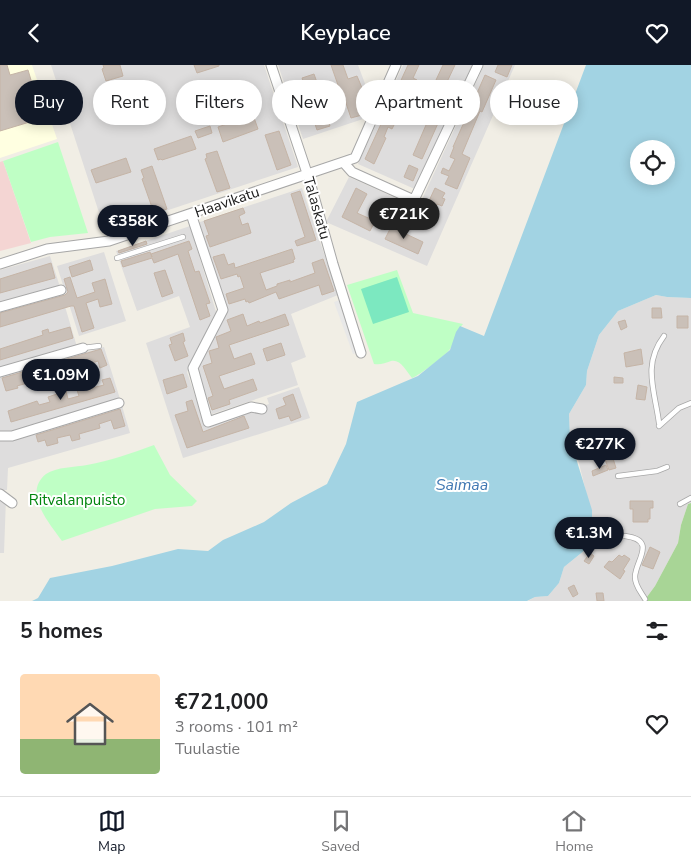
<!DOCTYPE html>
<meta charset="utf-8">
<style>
body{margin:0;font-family:"Nunito Sans",sans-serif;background:#f6f6f6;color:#202124;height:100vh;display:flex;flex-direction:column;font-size:19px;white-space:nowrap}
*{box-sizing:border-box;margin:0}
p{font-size:16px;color:#757577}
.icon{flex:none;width:28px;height:28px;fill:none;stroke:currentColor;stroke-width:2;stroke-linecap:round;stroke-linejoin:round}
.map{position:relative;height:536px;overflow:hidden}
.panel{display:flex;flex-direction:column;background:#fff;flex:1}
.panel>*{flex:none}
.top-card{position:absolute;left:15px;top:15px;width:661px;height:45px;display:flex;gap:10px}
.fabs{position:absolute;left:630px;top:75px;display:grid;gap:10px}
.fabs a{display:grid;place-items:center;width:45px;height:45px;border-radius:50%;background:#fff;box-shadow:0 2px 12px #0003;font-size:25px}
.price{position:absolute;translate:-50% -42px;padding:0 11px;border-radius:18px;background:#111827;color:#fff;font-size:16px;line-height:32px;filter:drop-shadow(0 1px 2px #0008)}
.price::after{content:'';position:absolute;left:50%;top:30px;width:15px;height:11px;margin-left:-8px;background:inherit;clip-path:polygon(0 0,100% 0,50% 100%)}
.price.on{background:#222;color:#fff}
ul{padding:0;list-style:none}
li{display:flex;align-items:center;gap:15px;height:125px;padding:0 20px}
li+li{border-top:1px solid #e0e0e0}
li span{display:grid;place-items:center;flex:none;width:140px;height:100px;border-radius:5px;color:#555}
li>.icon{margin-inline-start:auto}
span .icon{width:60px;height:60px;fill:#fffc;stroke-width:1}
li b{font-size:21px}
h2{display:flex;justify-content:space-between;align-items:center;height:60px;padding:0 20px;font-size:21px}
.pill{padding:0 18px;border-radius:22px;background:#fff;box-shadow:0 2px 12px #0003;font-size:18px;line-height:45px}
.pill.on{background:#111827;color:#fff}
header{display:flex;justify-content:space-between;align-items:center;height:65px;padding:0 20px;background:#111827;color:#fff;font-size:22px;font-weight:600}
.dock{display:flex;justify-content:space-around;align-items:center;height:70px;border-top:1px solid #e0e0e0;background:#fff;font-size:14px;color:#757577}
.dock a{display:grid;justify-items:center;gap:2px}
.dock .on{color:#111827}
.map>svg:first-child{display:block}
.residential{fill:#dedddd}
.commercial{fill:#f4d5d3}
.education{fill:#ffffe1}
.forest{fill:#a8d596}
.park{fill:#bfffc5}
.pitch{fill:#7ce8c0}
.parking{fill:#e8e8e8}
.water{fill:#a2d3e3;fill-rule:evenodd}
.building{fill:#cac0b8;stroke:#c5b4a6}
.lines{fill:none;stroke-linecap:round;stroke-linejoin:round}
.service-casing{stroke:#a7a7a7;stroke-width:6}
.minor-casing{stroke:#a7a7a7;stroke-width:11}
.service{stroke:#fff;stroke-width:4.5}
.minor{stroke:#fff;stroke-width:9}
.labels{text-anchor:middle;stroke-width:4;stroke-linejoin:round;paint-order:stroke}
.street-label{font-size:15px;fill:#202020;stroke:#fff}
.park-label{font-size:15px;fill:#01850e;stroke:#fff}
.water-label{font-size:16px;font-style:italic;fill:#3f77b2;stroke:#fff}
</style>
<header><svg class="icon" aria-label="back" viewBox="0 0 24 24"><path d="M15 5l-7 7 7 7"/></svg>Keyplace<svg class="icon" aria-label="heart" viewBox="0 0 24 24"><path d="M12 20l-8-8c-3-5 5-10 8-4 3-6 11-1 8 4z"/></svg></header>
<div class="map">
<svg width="691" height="536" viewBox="0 0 691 536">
<rect width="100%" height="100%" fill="#f1eee5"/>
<!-- residential -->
<path class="residential" d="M51,0H264L298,102L105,166Z
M278,0H358L373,40L366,53L303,74Z
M403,0H472L417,125L358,99Z
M484,0H515L427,201L326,157L349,112L418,143Z
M302,123L338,230L291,249L306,292L291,298L298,320L212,349L197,304L227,245L197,158Z
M190,161L217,250L187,307L205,360L269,339L267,333L299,322L310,353L183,393L146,278L190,262L179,231L137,246L116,186Z
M104,187L126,256L79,271L57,201Z
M50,191L60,222L0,238V205Z
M61,228L77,282L0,305V246Z
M656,230L667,232L691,233V438L688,439L681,460L678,478L655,521L644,536H528L535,532L548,531L559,518L564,502L585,485L587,431L578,394L570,374L569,349L586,320L587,306L599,270L618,246Z
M104,282L120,334L7,369H0V311Z
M122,341L130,368L8,403L7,425H0V374Z
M0,432L6,433L4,488H0Z"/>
<!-- commercial -->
<path class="commercial" d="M3,96L31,178L0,186V97Z"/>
<!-- education -->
<path class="education" d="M0,0H32L57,74L0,93Z"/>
<!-- forest -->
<path class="forest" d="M691,438V536H644L655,521L678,478L681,460L688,439Z"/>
<!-- park -->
<path class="park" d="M58,77L88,168L50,172L31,177L3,96Z
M397,205L413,248L463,259C455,268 456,275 450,284C445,291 420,310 412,313C406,306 401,294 391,296C385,298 381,300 374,299L347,220Z
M154,380L170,410L197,436L192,441L155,444L62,476C50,459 22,428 46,409C56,402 76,402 87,400C110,396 132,388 154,380Z"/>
<!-- pitch -->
<path class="pitch" d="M397,212L409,247L373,259L361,224Z"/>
<!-- parking -->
<path class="parking" d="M340,235L359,287L353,289L334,237Z"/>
<!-- water -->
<path class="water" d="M586,0H691V233L667,232L656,230L618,246L599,270L587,306L586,320L569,349L570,374L592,445V472L585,485L564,502L559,518L548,531L535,532L527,536H32L38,533L50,513L112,501L178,484L208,486L223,475L264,457L291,438L327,419L346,379L357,337L418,311L450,285L456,267L460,261L484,271ZM639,84H666V111H639Z"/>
<!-- building -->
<path class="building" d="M0,0H7L10,10L28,5L34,25L22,29L33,56L0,66Z
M103,0H120L123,11L106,16L102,4L104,3Z
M194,0H219V1L197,8Z
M331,0H343L348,14L357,11L365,30L356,34L362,50L351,53L342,26L332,30L336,41L324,45L330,61L317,65L309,41L312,40L302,13L314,9L320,26L338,20Z
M408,0H419L413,13L417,15L414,21L410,20L405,31L398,48L402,50L399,58L396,56L392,64L388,62L384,72L386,73L374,99L365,94Z
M443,0H455L446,19L436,15Z
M498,0H512L507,12L495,7Z
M485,10L496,15L482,47L480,46L462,89L470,93L457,124L445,119L449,111L441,108L443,103L449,106L455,94L450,92L454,82H453Z
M442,23L452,27L422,94L413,90Z
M253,50L258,64L223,77L218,62Z
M210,61L212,68L198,73L195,66Z
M279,66L291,100L277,105L265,70Z
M191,71L196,84L162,95L161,94L158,95L154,84Z
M217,86L230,123L217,127L205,94L207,93L206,89Z
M126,93L131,107L96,118L91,105Z
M409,100L418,104L413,116L404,112Z
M152,101L167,144L154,148L142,114L144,113L141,105Z
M356,123L367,129L357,148L375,156L370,166L342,152Z
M435,123L445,128L442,133L445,134L442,141L437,139L436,142L428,138Z
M300,126L316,175L297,181L295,176L305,172L291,129Z
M243,143L245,148L239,151L242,160L248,158L251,168L210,182L206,171L209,170L204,156Z
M391,162L423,177L418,189L385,174Z
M146,176L147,179L119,188L118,186Z
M189,176L192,184L188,186L195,207L199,206L210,238L206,239L210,251L200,255L178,189L154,198L152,193L123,202L121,196L150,187L152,192L151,189Z
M292,184L295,194L293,195L294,197L260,208L266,225L277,221V219L290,215V217L315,208L312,198L323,194L334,226L322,230L319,220L279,234L276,227L249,238L248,236L246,237L245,234L229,239L226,229L244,223L240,211L238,212L237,209L221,214L213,192L224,189L228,200L234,198L235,203Z
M90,195L93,205L72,212L69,202Z
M51,198L55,213L0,228V214Z
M165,205L173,228L162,232L154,208Z
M70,212L77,233L95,227L92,218L105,214L112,239L100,242L98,234L86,238L94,263L82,267L74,241H71L0,262V248L65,230L68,227L64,214Z
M652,243H661L662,253H652Z
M243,249L247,261L259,256L260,258L285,249L289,260L229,280L234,294L251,288L255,299L219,311L224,324L253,314L257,325L229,335L230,339L212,345L208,333L213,331L203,301L212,298L209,286L219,283L216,272L231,266L227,255Z
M677,251H688V263H677Z
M625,255L627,262L621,265L618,257Z
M70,262L73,273L0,295V284L43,270L42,266L48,264L49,268Z
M183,268L185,276L183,277L188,291L175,296L169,280L172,279L170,273Z
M281,278L285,290L267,296L263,284Z
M101,284L107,300L100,303L98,296L86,300L87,304L77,307L76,303L60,307L61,311L49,314L48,312L17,321L18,323L6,326L2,313Z
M641,284L643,299L626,302L624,288Z
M183,309L187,322L167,329L163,315Z
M614,312L623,313V318H614Z
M110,313L115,327L11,357L8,346L37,336L39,340L50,337L48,332L66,326L68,334L79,331L77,325L91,320L92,323L104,320L102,315Z
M638,320L647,322L645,335L636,334Z
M293,329L301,352L291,356L289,351L279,354L276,344L286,340L283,333Z
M192,335L203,367L244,351L249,363L187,383L175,350L188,346L186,337Z
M120,344L125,361L114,364L111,355L99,359L100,363L79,369L80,374L72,376L70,370L57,373L58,378L47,381L45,375L38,377L36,370Z
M611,387L616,403L609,405L603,389Z
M606,400L608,405L593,411L592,406Z
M630,436H653V443H650V454H648V457H633V444H630Z
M602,464L611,465L610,474L601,472Z
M650,482L660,487L653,504L642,500Z
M590,488L594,491L589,499L584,496Z
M619,490L622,492L624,490L630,494L623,505L625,506L620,514L604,502L609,496L612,497Z
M574,520L578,529L573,532L568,523Z
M596,528H603L604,536H597Z"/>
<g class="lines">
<!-- service casing -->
<g class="service-casing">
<path id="service" d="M117,193L183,172
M83,283L99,281
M659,358C655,326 642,300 664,271
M659,361L679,343L691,338
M618,411L657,406L667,402
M680,439L691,433
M625,471C658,475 635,496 635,512C635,521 641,527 645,534"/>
</g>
<!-- minor casing -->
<g class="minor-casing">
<path id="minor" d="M271,0L310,117L333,199L361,288
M344,98L352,107L414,135L478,0
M191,149L223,245L193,303L208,357L251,342L262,344
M0,199L47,184L109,176L355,93L396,0
M0,242L61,225
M0,307L83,283
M0,371H12L119,338
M0,429L12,438"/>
</g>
<!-- service -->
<use href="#service" class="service"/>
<!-- minor -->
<use href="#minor" class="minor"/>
</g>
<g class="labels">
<!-- street labels -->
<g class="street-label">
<text transform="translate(227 137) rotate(-19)" y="5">Haavikatu</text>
<text transform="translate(317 143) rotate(74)" y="5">Talaskatu</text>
</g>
<!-- park labels -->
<g class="park-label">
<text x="77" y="440">Ritvalanpuisto</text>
</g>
<!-- water labels -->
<g class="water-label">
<text x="462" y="425">Saimaa</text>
</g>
</g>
</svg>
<div class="fabs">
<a><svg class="icon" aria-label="locate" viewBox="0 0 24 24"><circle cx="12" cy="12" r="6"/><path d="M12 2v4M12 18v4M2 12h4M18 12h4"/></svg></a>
</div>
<b class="price on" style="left:404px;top:175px">€721K</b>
<b class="price" style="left:133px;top:182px">€358K</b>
<b class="price" style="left:61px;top:336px">€1.09M</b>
<b class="price" style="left:600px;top:405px">€277K</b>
<b class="price" style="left:589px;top:494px">€1.3M</b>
<div class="top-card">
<a class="pill on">Buy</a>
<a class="pill">Rent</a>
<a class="pill">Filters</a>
<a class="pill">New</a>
<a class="pill">Apartment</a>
<a class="pill">House</a>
</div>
</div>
<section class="panel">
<h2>5 homes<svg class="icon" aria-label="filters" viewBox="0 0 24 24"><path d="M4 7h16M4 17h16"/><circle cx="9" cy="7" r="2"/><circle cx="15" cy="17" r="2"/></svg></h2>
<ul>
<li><span style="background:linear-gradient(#ffd9b3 65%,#8fb573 0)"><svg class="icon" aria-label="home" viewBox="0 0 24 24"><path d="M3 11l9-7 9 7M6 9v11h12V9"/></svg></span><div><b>€721,000</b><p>3 rooms · 101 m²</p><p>Tuulastie</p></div><svg class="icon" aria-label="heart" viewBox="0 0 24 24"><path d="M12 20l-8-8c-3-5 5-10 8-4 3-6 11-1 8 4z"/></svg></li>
</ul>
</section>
<nav class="dock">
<a class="on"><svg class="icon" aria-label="map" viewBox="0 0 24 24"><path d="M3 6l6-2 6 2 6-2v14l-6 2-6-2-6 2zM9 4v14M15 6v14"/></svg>Map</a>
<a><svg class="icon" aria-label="saved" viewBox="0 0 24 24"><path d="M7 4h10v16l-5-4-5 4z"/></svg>Saved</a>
<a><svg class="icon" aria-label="home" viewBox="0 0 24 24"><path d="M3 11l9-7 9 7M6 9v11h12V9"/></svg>Home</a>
</nav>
